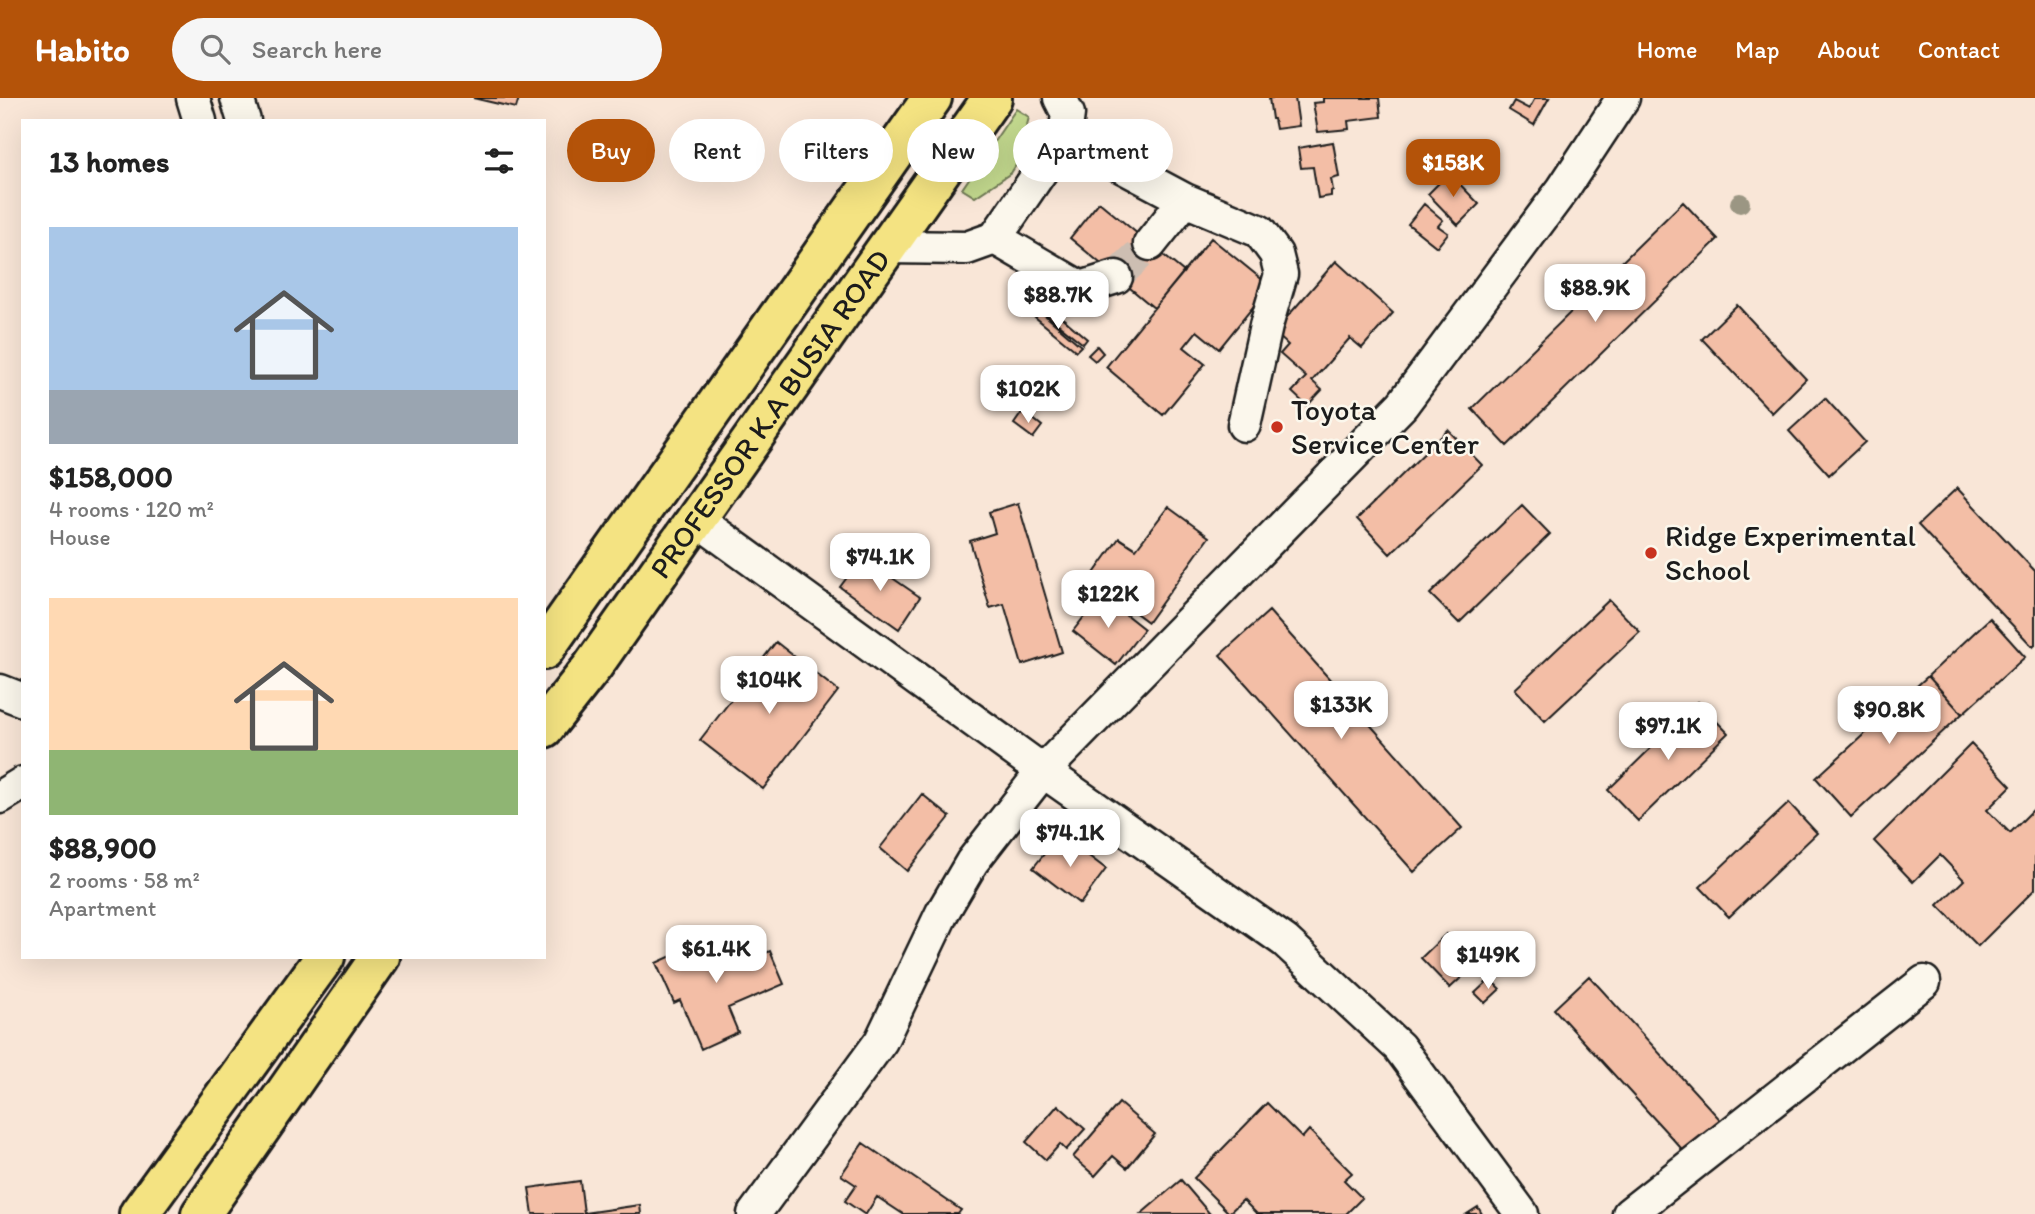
<!DOCTYPE html>
<meta charset="utf-8">
<style>
body{margin:0;font-family:Itim,sans-serif;background:#f6f6f6;color:#222;height:100vh;display:flex;flex-direction:column;font-size:26px;white-space:nowrap}
*{box-sizing:border-box;margin:0}
p{font-size:23px;color:#767676}
.icon{flex:none;width:38px;height:38px;fill:none;stroke:currentColor;stroke-width:2;stroke-linecap:round;stroke-linejoin:round}
.map{position:relative;flex:1;overflow:hidden}
.panel{position:absolute;left:21px;top:21px;width:525px;height:840px;display:flex;flex-direction:column;background:#fff;border-radius:0px;box-shadow:0 7px 28px #0002}
.panel>*{flex:none}
.guide{position:absolute;left:567px;top:21px;width:665px;height:63px;display:flex;gap:14px}
.price{position:absolute;translate:-50% -60px;padding:0 16px;border-radius:14px;background:#fff;color:#222;font-size:23px;line-height:46px;filter:drop-shadow(0 2px 4px #0008)}
.price::after{content:'';position:absolute;left:50%;top:42px;width:21px;height:16px;margin-left:-10px;background:inherit;clip-path:polygon(0 0,100% 0,50% 100%)}
.price.on{background:#b45309;color:#fff}
ul{padding:0;list-style:none}
li{display:grid;align-content:center;gap:14px;height:371px;padding:0 28px}
li span{display:grid;place-items:center;height:217px;border-radius:0px;color:#555}
li>.icon{margin-inline-start:auto}
span .icon{width:126px;height:126px;fill:#fffc;stroke-width:1}
li b{font-size:30px}
h2{display:flex;justify-content:space-between;align-items:center;height:84px;padding:0 28px;font-size:30px}
.chip{padding:0 24px;border-radius:32px;background:#fff;box-shadow:0 7px 28px #0002;font-size:24px;line-height:63px}
.chip.on{background:#b45309;color:#fff}
header{display:flex;align-items:center;gap:42px;box-sizing:border-box;height:98px;padding:0 35px;background:#b45309;color:#fff}
header strong{font-size:33px}
nav{display:flex;gap:38px;margin-inline-start:auto;font-size:24px}
.search{width:490px;height:63px;background:#f6f6f6;display:flex;align-items:center;gap:18px;box-sizing:border-box;padding:0 24px;border-radius:38px;color:#767676;font-size:26px}
.map>svg:first-child{display:block}
.green{fill:#c3d98e;stroke:#707a55;stroke-width:2}
.building{fill:#f3bea6;stroke:#1c1c1c;stroke-width:2}
.lines{fill:none;stroke-linecap:round;stroke-linejoin:round}
.minor-tunnel{stroke:#cdbeb2;stroke-width:32;stroke-dasharray:32 16;stroke-linecap:butt}
.minor-casing{stroke:#1c1c1c;stroke-width:37}
.major-casing{stroke:#1c1c1c;stroke-width:44}
.minor{stroke:#fbf7ec;stroke-width:32}
.major{stroke:#f4e382;stroke-width:38}
.tree{fill:#9b9683}
.poi-dot{fill:#c8321e;stroke:#fbf7ec;stroke-width:2.5}
.labels{text-anchor:middle;stroke-width:5;stroke-linejoin:round;paint-order:stroke}
.poi-label{font-size:30px;fill:#1c1c1c;stroke:#fbf7ec;text-anchor:start}
.street-label{font-size:30px;fill:#1c1c1c;stroke:#fbf7ec}
</style>
<header>
<strong>Habito</strong>
<div class="search"><svg class="icon" aria-label="search" viewBox="0 0 24 24"><circle cx="10" cy="10" r="6"/><path d="M15 15l6 6"/></svg>Search here</div>
<nav><a>Home</a><a>Map</a><a>About</a><a>Contact</a></nav>
</header>
<div class="map">
<svg width="2035" height="1116" viewBox="0 0 2035 1116">
<rect width="100%" height="100%" fill="#f9e6d7"/>
<filter id="ink" filterUnits="userSpaceOnUse"><feTurbulence type="fractalNoise" baseFrequency=".0143" numOctaves="2"/><feDisplacementMap in="SourceGraphic" scale="14" xChannelSelector="R" yChannelSelector="G"/><feConvolveMatrix kernelMatrix="1 2 1 2 8 2 1 2 1" color-interpolation-filters="sRGB"/></filter>
<g filter="url(#ink)">
<!-- green -->
<path class="green" d="M1016,11L1029,19L1018,64L1011,75L975,99L962,91Z"/>
<!-- building -->
<path class="building" d="M473,0H519L516,10Z
M1269,0H1295L1299,28L1276,31L1274,21H1272Z
M1323,0H1379L1381,19L1348,23L1349,31L1318,34L1313,5L1323,4Z
M1535,0H1549L1534,27L1509,12L1514,3L1529,11Z
M1333,44L1339,79L1331,81L1333,92L1331,93V98L1318,100L1313,69L1301,70L1298,50Z
M1449,75L1479,106L1458,127L1428,96Z
M1099,104L1184,174L1154,210L1070,140Z
M1683,104L1718,141L1507,348L1472,311Z
M1424,106L1443,122L1438,128L1448,135L1437,149L1408,126Z
M1211,140L1270,188L1219,251L1197,233L1184,249L1205,266L1163,317L1106,269Z
M1336,163L1393,215L1362,250L1350,240L1312,283L1322,292L1307,308L1292,294L1306,279L1280,256L1288,247L1274,234Z
M1046,206L1087,241L1083,246L1041,212Z
M1737,207L1806,281L1772,315L1702,241Z
M1040,213L1081,248L1076,253L1035,219Z
M1097,248L1103,255L1095,263L1088,257Z
M1825,300L1865,344L1829,377L1789,333Z
M1023,313L1042,328L1033,340L1014,326Z
M1448,332L1482,367L1390,456L1357,421Z
M1957,390L2035,473V547L2033,549L1918,427Z
M1018,405L1062,554L1022,567L1004,506L990,510L970,443L995,435L989,414Z
M1522,407L1550,436L1459,525L1430,496Z
M1168,409L1209,439L1148,524L1090,481L1119,440L1136,451Z
M862,459L920,499L899,531L840,489Z
M1101,497L1144,531L1116,567L1073,533Z
M1609,502L1640,534L1545,623L1515,591Z
M1269,513L1462,730L1414,774L1220,557Z
M1990,520L2025,559L1962,616L1928,578Z
M776,544L838,593L763,691L700,642Z
M1928,578L1962,616L1851,719L1816,680Z
M1698,604L1728,635L1638,723L1608,692Z
M1971,646L2011,688L1987,712L2010,735L2034,711L2035,712V791L1978,848L1938,807L1964,782L1940,757L1913,784L1874,743Z
M922,696L950,719L907,773L880,750Z
M1789,705L1817,735L1729,819L1700,789Z
M1060,736L1106,771L1080,806L1033,770Z
M725,834L739,867L770,853L784,886L728,910L738,934L701,951L680,902L674,905L656,865Z
M1446,836L1475,867L1450,890L1421,860Z
M1589,878L1726,1028L1691,1061L1554,911Z
M1490,881L1500,891L1485,905L1475,895Z
M1119,1005L1155,1036L1127,1070L1113,1058L1095,1078L1073,1059Z
M1267,1005L1302,1040L1309,1032L1352,1075L1344,1082L1362,1100L1346,1116H1257L1243,1102L1229,1115L1194,1080Z
M1058,1007L1085,1031L1066,1052L1060,1046L1046,1062L1026,1044Z
M863,1045L961,1112L958,1116H903L877,1099L866,1116H864L845,1103L856,1087L841,1077Z
M1181,1082L1210,1116H1141Z
M580,1083L584,1115L640,1107L641,1116H533L529,1090Z
M1478,1109L1482,1116H1467Z"/>
<g class="lines">
<!-- minor-tunnel -->
<path class="minor-tunnel" d="M1116,179L1150,146"/>
<!-- minor casing -->
<g class="minor-casing">
<path id="minor" d="M193,0L200,23
M237,0L244,23
M1065,38L1185,102L1259,133L1276,156L1281,176L1266,228L1244,327
M995,140L1081,190L1116,179
M1150,146L1185,102
M887,149L967,150L995,140L1065,38L1068,16L1060,0
M696,421L1043,673L1285,843L1399,949L1522,1116
M0,593L23,602
M0,699L23,685
M754,1116L881,943L942,815L972,764L1043,673L1402,307L1563,91L1623,0
M1629,1116L1924,884"/>
</g>
<!-- major casing -->
<g class="major-casing">
<g id="major">
<path d="M544,552L932,0"/>
<path id="s1" d="M544,630L593,568L992,0"/>
<path d="M139,1116L325,859"/>
<path d="M201,1116L380,859"/>
</g>
</g>
<!-- minor -->
<use href="#minor" class="minor"/>
<!-- major -->
<use href="#major" class="major"/>
</g>
<!-- trees -->
<circle class="tree" cx="1740" cy="105" r="10"/>
</g>
<!-- markers -->
<g class="poi-dot">
<circle cx="1277" cy="329" r="7"/>
<circle cx="1651" cy="455" r="7"/>
</g>
<g class="labels">
<!-- poi labels -->
<g class="poi-label">
<text x="1291" y="322">Toyota<tspan x="1291" dy="34">Service Center</tspan></text>
<text x="1665" y="448">Ridge Experimental<tspan x="1665" dy="34">School</tspan></text>
</g>
<!-- street labels -->
<g class="street-label">
<text dy="10" stroke="none"><textPath href="#s1" startOffset="387">PROFESSOR K.A BUSIA ROAD</textPath></text>
</g>
</g>
</svg>
<b class="price on" style="left:1453px;top:101px">$158K</b>
<b class="price" style="left:1595px;top:226px">$88.9K</b>
<b class="price" style="left:1058px;top:233px">$88.7K</b>
<b class="price" style="left:1028px;top:327px">$102K</b>
<b class="price" style="left:880px;top:495px">$74.1K</b>
<b class="price" style="left:1108px;top:532px">$122K</b>
<b class="price" style="left:769px;top:618px">$104K</b>
<b class="price" style="left:1341px;top:643px">$133K</b>
<b class="price" style="left:1889px;top:648px">$90.8K</b>
<b class="price" style="left:1668px;top:664px">$97.1K</b>
<b class="price" style="left:1070px;top:771px">$74.1K</b>
<b class="price" style="left:716px;top:887px">$61.4K</b>
<b class="price" style="left:1488px;top:893px">$149K</b>
<div class="guide">
<a class="chip on">Buy</a>
<a class="chip">Rent</a>
<a class="chip">Filters</a>
<a class="chip">New</a>
<a class="chip">Apartment</a>
</div>
<section class="panel">
<h2>13 homes<svg class="icon" aria-label="filters" viewBox="0 0 24 24"><path d="M4 7h16M4 17h16"/><circle cx="9" cy="7" r="2"/><circle cx="15" cy="17" r="2"/></svg></h2>
<ul>
<li><span style="background:linear-gradient(#a9c7e8 75%,#9aa5b1 0)"><svg class="icon" aria-label="home" viewBox="0 0 24 24"><path d="M3 11l9-7 9 7M6 9v11h12V9"/></svg></span><div><b>$158,000</b><p>4 rooms · 120 m²</p><p>House</p></div></li>
<li><span style="background:linear-gradient(#ffd9b3 70%,#8fb573 0)"><svg class="icon" aria-label="home" viewBox="0 0 24 24"><path d="M3 11l9-7 9 7M6 9v11h12V9"/></svg></span><div><b>$88,900</b><p>2 rooms · 58 m²</p><p>Apartment</p></div></li>
</ul>
</section>
</div>
